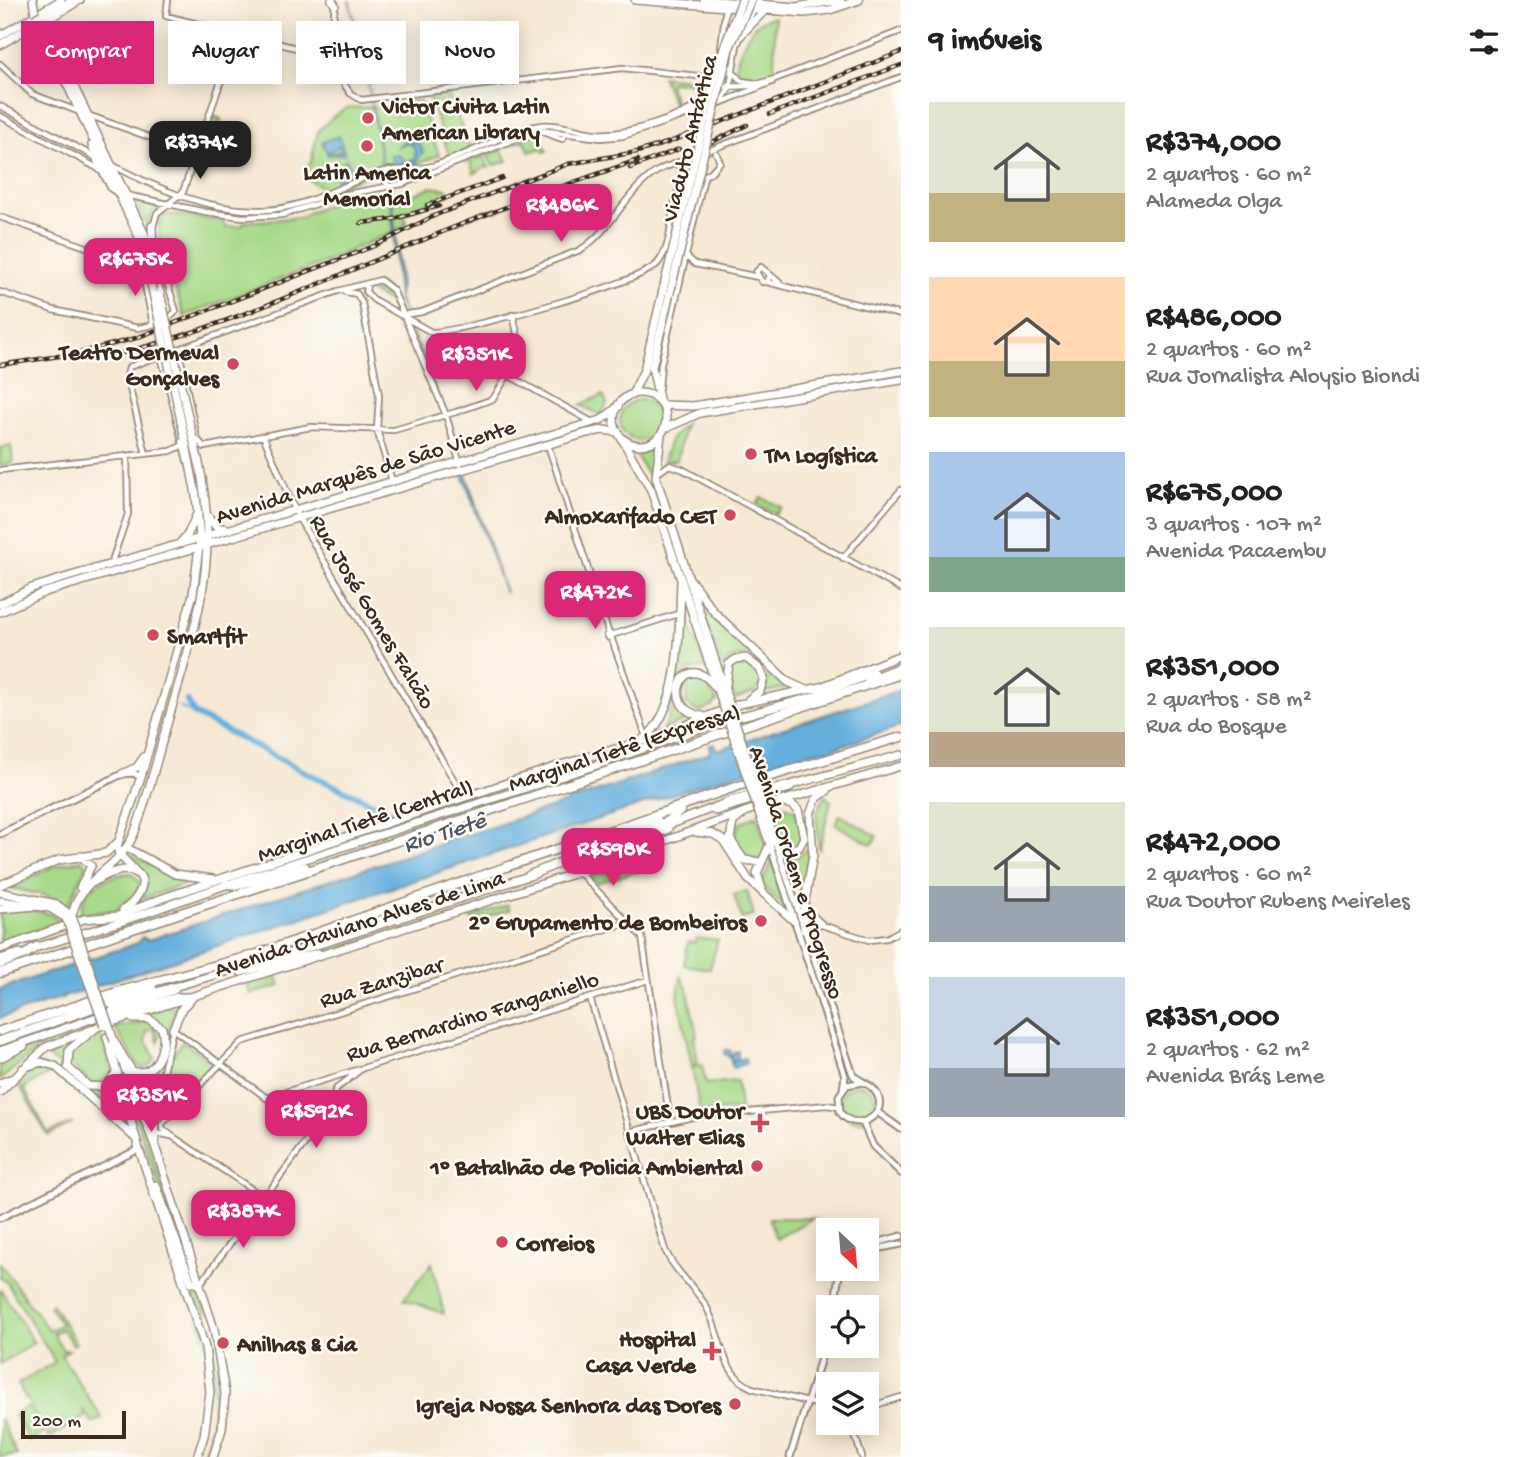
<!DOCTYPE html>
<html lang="pt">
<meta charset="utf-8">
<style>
body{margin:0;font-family:"Gochi Hand",sans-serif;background:#f2f2f2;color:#202124;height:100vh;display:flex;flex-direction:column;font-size:26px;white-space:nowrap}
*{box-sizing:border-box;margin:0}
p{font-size:23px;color:#757577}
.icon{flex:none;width:38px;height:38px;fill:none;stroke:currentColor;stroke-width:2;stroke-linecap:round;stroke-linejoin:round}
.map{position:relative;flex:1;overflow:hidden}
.sheet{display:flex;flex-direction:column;background:#fff;width:630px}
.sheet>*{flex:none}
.hud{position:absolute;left:21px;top:21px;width:665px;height:63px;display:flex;gap:14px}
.needle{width:46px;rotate:154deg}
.controls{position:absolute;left:816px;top:1218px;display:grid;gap:14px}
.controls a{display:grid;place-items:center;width:63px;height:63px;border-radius:0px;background:#fff;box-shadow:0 4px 18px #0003;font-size:35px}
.scale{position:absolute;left:21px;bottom:18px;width:105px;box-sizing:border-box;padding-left:7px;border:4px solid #3b2a1e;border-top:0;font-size:19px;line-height:24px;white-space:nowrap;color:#3b2a1e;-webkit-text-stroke:5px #fdfcf7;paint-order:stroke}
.price{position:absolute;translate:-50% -60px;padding:0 16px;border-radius:14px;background:#db2777;color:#fff;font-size:23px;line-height:46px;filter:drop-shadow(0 2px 4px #0008)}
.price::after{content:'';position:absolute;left:50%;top:42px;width:21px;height:16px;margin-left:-10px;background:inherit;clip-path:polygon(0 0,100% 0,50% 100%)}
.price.on{background:#222;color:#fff}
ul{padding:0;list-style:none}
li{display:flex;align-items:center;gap:21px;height:175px;padding:0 28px}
li span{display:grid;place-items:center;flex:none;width:196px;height:140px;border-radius:0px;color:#555}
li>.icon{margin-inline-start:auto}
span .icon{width:84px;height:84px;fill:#fffc;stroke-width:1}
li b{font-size:30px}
h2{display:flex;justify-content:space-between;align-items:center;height:84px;padding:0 28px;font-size:30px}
.pill{padding:0 24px;border-radius:0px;background:#fff;box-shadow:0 4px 18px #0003;font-size:24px;line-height:63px}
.pill.on{background:#db2777;color:#fff}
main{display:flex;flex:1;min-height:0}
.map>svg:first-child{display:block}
.green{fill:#a7d988;stroke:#718253;stroke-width:2;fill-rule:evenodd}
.water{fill:#65afdd;stroke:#506c7e;stroke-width:2}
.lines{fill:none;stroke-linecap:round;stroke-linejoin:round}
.stream{stroke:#65afdd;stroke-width:2}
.river{stroke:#65afdd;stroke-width:6}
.tertiary-casing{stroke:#988978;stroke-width:8}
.secondary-casing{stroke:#988978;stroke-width:9}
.primary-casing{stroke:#988978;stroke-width:10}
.trunk-casing{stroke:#988978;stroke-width:10}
.motorway-casing{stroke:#988978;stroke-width:11}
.tertiary{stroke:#fff;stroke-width:4.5}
.secondary{stroke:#fff;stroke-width:5}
.primary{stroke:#fff;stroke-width:7}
.trunk{stroke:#fff;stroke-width:7}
.motorway{stroke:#fff;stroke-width:8}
.rail-casing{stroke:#3b2a1e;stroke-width:4.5}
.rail{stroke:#fdfcf7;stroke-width:2;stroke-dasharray:5;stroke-linecap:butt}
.primary-bridge-casing{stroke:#988978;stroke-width:10;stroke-linecap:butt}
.trunk-bridge-casing{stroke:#988978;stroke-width:10;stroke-linecap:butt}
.primary-bridge{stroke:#fff;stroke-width:7}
.trunk-bridge{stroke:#fff;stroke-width:7}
.poi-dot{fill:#d1495b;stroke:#fdfcf7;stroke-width:2.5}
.labels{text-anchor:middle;stroke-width:5;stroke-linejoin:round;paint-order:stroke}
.poi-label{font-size:23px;font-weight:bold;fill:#3b2a1e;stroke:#fdfcf7;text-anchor:end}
.street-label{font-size:23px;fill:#3b2a1e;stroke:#fdfcf7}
.water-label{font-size:24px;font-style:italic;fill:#4a5961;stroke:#fdfcf7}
</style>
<main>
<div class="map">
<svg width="901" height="1457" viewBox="0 0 901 1457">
<rect width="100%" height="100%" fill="#fdfcf7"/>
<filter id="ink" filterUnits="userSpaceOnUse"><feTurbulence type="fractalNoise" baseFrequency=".0143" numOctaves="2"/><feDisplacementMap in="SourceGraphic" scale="14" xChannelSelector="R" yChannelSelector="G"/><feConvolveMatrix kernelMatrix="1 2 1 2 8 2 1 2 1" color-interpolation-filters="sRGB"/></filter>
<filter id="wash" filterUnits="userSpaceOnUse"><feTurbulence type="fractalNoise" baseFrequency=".00686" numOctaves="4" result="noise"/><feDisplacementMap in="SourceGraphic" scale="28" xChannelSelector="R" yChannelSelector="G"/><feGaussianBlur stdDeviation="1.57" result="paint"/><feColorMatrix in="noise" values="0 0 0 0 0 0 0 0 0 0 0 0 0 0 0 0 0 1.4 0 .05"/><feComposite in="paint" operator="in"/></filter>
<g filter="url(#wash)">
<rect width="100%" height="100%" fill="#f6e8d3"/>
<!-- green -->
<path class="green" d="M775,17L774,75L749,81L738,77L735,66C742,46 751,18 775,17Z
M662,76L706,81C708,99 689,102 675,108ZM671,82L701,84L703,86L700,93L676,104L669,84Z
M448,94L471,149L450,158L429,97Z
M412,101H420L439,155L410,167L386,169L328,190L310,181L306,168L311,162L318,131L334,116L347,108L406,105Z
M214,116L221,119L208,156L201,154Z
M539,132L547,151L544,152L541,148L530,152L524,140L472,160L483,157L489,168L485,167L474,174L470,161L465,163Z
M501,150L508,161L493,166L487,155Z
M430,187L447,189L449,195L404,213L407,225L330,260L184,316L159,236V222L165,214L222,220L226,227L241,226L245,222L302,217L307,213C337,201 366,187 397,202Z
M135,201L157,206L149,219L148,229Z
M380,284L389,292L393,304L370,292V286Z
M603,395L607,403L601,415L580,405Z
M620 420a20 20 0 1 1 40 0a20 20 0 1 1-40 0Z
M685,424L677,460L663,462L670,440Z
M11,446L13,463L0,465V448Z
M655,448L649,477L632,449Z
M761,497L781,507L776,514L757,504Z
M700,604L786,684L790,687L766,692L768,672L750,655L730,659L723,668Z
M687,615L705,668L689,670C672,684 669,709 692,718L662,730L670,715Z
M743,661L760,673L761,684L755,692L735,699L728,682L730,670Z
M695,677H701L717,701L712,707L698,712L686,704L687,684Z
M825,796L831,801L819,851L816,813Z
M784,806L795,810L803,837L796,848L783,844L771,810Z
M757,815L767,848L760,860L746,859L734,838L739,824Z
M840,815L877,836L872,845L835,824Z
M810,847L803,896L785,855L797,856Z
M129,854L189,883L143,898L146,882L127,857Z
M644,857L650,868L597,883L590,876Z
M81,860L87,865L68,906L48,896L11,888L53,866Z
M772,861L788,910L765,889L762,881Z
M131,873L139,881L138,892L117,910L84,914L9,940H0V912C17,906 46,910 62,920L81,913C80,886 109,875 131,873Z
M747,891L754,915L742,919L734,895Z
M508,905L510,910L473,921L471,917Z
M696,938L718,940L710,969L684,965L688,942L695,943Z
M276,973L280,986L250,994L247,982Z
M681,976L688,991L697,1036L694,1037L698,1064L692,1066L678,997Z
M176,1005L167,1038L159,1021L139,1015Z
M145,1022L151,1023L160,1033L158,1043L154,1028L147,1031L146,1041L155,1058L149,1066L140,1068L114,1027Z
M77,1028L43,1045L0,1080V1062L7,1056Z
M99,1030L112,1073L100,1085L89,1082L70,1063L72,1049Z
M67,1040H74L63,1057L72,1076L45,1054Z
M183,1041L213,1064L195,1083L181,1070L172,1078L166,1076L170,1059Z
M160,1064L151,1111H148L132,1075L148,1074Z
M39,1065L52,1069L83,1094L51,1073L24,1088L48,1133L73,1123L48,1136L16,1080L27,1068Z
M702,1065L706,1084L737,1081L740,1109L700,1112L692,1067Z
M115,1081L127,1119L126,1122L88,1089L103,1090Z
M127,1083L194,1272L190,1273L123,1084Z
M840 1103a18 18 0 1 1 36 0a18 18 0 1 1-36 0Z
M769,1218H813L776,1239Z
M0,1263L49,1331L61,1324L49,1306L52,1304L76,1343L73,1345L62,1329L53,1333L63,1350H69L61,1355L102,1418L92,1423L82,1408L86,1416L49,1438L18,1384L55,1362L6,1281L0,1278Z
M432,1263L444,1314L404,1299Z
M1,1290L34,1343L0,1364V1291Z
M201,1295C217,1351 229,1400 210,1457H202C224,1402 211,1351 193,1297Z
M28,1407L43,1433L30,1441L14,1415Z
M0,1418L17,1455L0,1457Z"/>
<!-- water -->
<path class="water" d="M349,0L366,66L382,165L391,183L400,281L399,300L447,416L505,593L463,475L447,416L398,300L390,183L382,165L365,66Z
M339,136L345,154L327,155L341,151L339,146L327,153L322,142Z
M405,140L419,143L423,152L416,162L402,166L394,163L390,155L398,154L405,162L414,159L416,153L413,145L406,143L397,148Z
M347,159L354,177L338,183L333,170Z
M901,690V726L832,749L807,753L710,782L0,1018V989L138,943L142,937L148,940L446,842L439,837L455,839L568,802V791L575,799L710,753L709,745L714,744L717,750Z
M725,1050H730L731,1058L734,1052L738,1051V1059L732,1061L745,1058L746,1063L733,1068L730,1058L724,1054Z"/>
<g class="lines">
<!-- stream -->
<path class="stream" d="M179,707L194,714"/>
<!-- river -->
<path class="river" d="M187,701L194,714L309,774L396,814"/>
</g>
</g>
<g filter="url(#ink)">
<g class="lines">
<!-- tertiary casing -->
<g class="tertiary-casing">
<path id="tertiary" d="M168,0L166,16L325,55L350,93L361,100L622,68L717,78
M721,48L726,5
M322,54L331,43L335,4
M0,64L32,94L80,112
M732,71L741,81L756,83
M725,75L732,67
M720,87L750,86L775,79L901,31
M718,101L724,97L730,87L737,45L758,0
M715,105L772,82
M0,106L95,157
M88,115L196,154
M0,116L101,170L111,189L117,193
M540,131L562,139L567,133
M683,161L680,169L686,176
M112,165C158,189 210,212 264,210C302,209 339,187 374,174C393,167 413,172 432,166C467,156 500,135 536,126C554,121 576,131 594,133C623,137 687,117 708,97
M389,170L385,181L389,187
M701,177L710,173L720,162L716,153
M126,195L206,212L243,217L282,215L347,194L402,184L539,130L601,138L623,136L707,108
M0,217L141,266L148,274
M153,227L157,213L183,192L237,34
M141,253V266L153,324
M687,257L695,264L758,277
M770,276L767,282H762L756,272L761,267L780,283
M767,282L901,315
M367,284L366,292L374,300L592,422
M0,292L53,310L138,328C150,326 169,321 176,311L155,243
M346,292L357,294L362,303L379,395L377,430L392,481
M402,315L422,312L580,250C614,229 627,186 663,168L901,77
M432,332C461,332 643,283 658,263C677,239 667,200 686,176
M179,351L197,439L204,447L311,427L394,430L456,412L493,399L521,353L513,314
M161,356L187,461
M659,388L661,364L704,177
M264,438L298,517L464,797
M548,445L609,634
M146,454L127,377L129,367L338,291L380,280L393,290L446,415L460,464
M0,470L171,451L181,446
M658,473L669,465L682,469L901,589
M843,558L901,490
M111,564L128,514L127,456
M610,634L612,637L609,638L607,635Z
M612,635L681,613
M611,637L646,736
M580,873L642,937L670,1121
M795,899L822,924
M803,919L869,940L887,938L901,930
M590,998L665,1250C675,1273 696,1287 707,1308C721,1334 721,1375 752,1388L828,1407
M266,1098L648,980
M142,1113L168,1114
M629,1132L692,1117L827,1105L839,1107
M155,1133L172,1136L265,1198
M172,1136L162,1128V1124L242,1042L629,922
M156,1142L155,1105L173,1029L313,1132
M200,1284L311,1135L337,1088L360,1070
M866,1408L901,1397
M851,1423L862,1457"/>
</g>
<!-- secondary casing -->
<g class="secondary-casing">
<path id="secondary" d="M0,834L122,774L133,773L141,777
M775,841L853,1075C859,1082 870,1083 875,1091C892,1114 856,1135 840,1112L839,1096L847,1085L863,1082
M770,845L845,1076L843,1089
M877,1112L901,1129
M863,1123L873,1146L901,1173
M0,1218L139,1149
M866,1246L901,1236
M866,1251L901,1244
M834,1307L840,1269
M790,1457L828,1336"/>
</g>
<!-- primary casing -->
<g class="primary-casing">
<path id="primary" d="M33,0L35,14
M332,0L335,5
M635,0L805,13L830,10L859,0
M704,0L796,7L841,0
M45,26L144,233L160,293
M41,29L138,235L149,275
M24,34L80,0
M741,35L764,11
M0,36L61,0
M92,145L101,170
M152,226L153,250
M614 419a26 26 0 1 1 52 0a26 26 0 1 1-52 0Z
M632,395L644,370L664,286
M660,403L652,367L671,289
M662,405L693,406L901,371
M664,429L700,413L901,380
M619,434L651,490L722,702
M661,435L656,477L728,700
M208,516L216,527L228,529
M179,544L188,534L196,516
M0,604L32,588L64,578L601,420L618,407
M0,612L45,592L587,433L603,430L618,432
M122,774L137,767L144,757
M767,817L773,837
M761,819L770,844
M137,873L119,854L117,846L141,777L193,594L200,539L196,495L185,439
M0,885L59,860L106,853L117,843
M80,888L91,866L81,856
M0,892L56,904L72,916
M0,901L50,908L66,918
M72,916C80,876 117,872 134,834C148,798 157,758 168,721C199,612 224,552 193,438
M102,1019L177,997H187
M107,1037L139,1149L205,1347L210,1392L204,1436L197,1457
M117,1048L155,1146L214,1329L225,1393L222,1429L213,1457
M0,1058L24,1046
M23,1068L41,1062L55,1066L134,1137
M0,1092L46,1047L96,1028
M156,1185L191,1282L200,1284"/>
</g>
<!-- trunk casing -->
<g class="trunk-casing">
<path id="trunk" d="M43,18L73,0
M0,45L36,23
M689,578L715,613L788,682L804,689
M725,691L729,664L736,659L746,658L760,669L764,678L760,691L749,699
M702,716C657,709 685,641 718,691
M643,739C682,712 679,624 681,582
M715,811L790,788
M742,815L733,822L730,839L744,860L761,862
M661,828L731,801L901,755
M695,832L713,834L723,840L748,879L794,921
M773,837C781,846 787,853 799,847L804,838L798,810L791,804L780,803
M127,848L175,874L213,879
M576,860L640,836
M583,867L668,829
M84,888C95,881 112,870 126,870C155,872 139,901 123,910
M762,889L757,873L770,844
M0,909L36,906
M804,930V907L813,855L810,814L816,799L827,791
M0,949L84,919L118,916L163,898L564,764L653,738L739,704L821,687L901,655
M31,949L120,922L240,880L600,764L719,722L816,696L874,673
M0,959L20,953
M241,972L318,953
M112,1005L327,942L535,874
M173,1029L182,1008L192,998
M115,1043L132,1071C156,1078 167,1048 162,1028L149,1019H133
M0,1051L174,990
M117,1072L105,1087L88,1086L68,1067L69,1050L97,1027L579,872L750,810L901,766
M0,1083L13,1078"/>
</g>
<!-- motorway casing -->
<g class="motorway-casing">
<path id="motorway" d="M868,680L901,667
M633,835L666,822L680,811
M564,852L657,820
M530,875L598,847
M227,884L237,885L305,867
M307,942L385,919H398
M0,964L26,954L36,947
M0,973L901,674
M0,1031L120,991L257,954L738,786L901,737
M0,1041L152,987"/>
</g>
<!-- tertiary -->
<use href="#tertiary" class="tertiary"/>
<!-- secondary -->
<use href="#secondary" class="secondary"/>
<!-- primary -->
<use href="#primary" class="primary"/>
<!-- trunk -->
<use href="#trunk" class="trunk"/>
<!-- motorway -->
<use href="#motorway" class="motorway"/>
<!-- rail casing -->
<g class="rail-casing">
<path id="rail" d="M770,114L901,65
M710,143L747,125
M630,168L679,149
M427,205L502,178
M361,223L394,219L439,206
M114,355C224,328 325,281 428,238C497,209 568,184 638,160
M0,365L79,353L136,338L374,246L436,215L568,164L637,152L667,143L901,52"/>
</g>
<!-- rail -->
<use href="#rail" class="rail"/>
<!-- primary-bridge casing -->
<g class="primary-bridge-casing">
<path id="primary-bridge" d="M149,275L185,439
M664,286L718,64L742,0
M671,289L729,49L751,0
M160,293L193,438
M728,700L767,817
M722,702L761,819
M72,916L114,1041
M66,918L104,1026"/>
</g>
<!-- trunk-bridge casing -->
<g class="trunk-bridge-casing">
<path id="trunk-bridge" d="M34,19L42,14"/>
</g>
<!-- primary-bridge -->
<use href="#primary-bridge" class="primary-bridge"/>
<!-- trunk-bridge -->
<use href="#trunk-bridge" class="trunk-bridge"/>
</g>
</g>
<!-- markers -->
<g class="poi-dot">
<circle cx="368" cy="118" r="7"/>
<circle cx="367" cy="146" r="7"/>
<circle cx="233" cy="364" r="7"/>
<circle cx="751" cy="454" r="7"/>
<circle cx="730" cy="515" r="7"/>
<circle cx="153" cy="635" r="7"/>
<circle cx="761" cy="921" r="7"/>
<path d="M756.5 1112.5h7v7h7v7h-7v7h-7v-7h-7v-7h7z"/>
<circle cx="757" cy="1166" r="7"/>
<circle cx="502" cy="1242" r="7"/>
<circle cx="223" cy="1343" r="7"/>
<path d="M708.5 1340.5h7v7h7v7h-7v7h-7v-7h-7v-7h7z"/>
<circle cx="735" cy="1404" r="7"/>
</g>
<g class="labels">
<!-- poi labels -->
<g class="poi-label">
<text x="382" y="113" text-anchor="start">Victor Civita Latin<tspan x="382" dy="26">American Library</tspan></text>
<text x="367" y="179" text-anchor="middle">Latin America<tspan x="367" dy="26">Memorial</tspan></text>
<text x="219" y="359">Teatro Dermeval<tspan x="219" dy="26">Gonçalves</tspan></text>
<text x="765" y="462" text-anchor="start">TM Logística</text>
<text x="716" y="523">Almoxarifado CET</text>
<text x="167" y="643" text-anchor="start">Smartfit</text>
<text x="747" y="929">2º Grupamento de Bombeiros</text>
<text x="744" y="1118">UBS Doutor<tspan x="744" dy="26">Walter Elias</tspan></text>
<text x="743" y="1174">1º Batalhão de Policia Ambiental</text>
<text x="516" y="1250" text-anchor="start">Correios</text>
<text x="696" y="1346">Hospital<tspan x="696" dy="26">Casa Verde</tspan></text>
<text x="237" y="1351" text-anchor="start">Anilhas &amp; Cia</text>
<text x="721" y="1412">Igreja Nossa Senhora das Dores</text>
</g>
<!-- street labels -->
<g class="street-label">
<text transform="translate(688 138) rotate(-76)" y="8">Viaduto Antártica</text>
<text transform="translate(365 470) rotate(-17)" y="8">Avenida Marquês de São Vicente</text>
<text transform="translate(374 611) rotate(59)" y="8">Rua José Gomes Falcão</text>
<text transform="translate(624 746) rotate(-18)" y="8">Marginal Tietê (Expressa)</text>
<text transform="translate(365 819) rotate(-18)" y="8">Marginal Tietê (Central)</text>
<text transform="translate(798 872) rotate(72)" y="8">Avenida Ordem e Progresso</text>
<text transform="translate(359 922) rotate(-18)" y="8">Avenida Otaviano Alves de Lima</text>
<text transform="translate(381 981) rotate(-17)" y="8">Rua Zanzibar</text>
<text transform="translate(472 1015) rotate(-17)" y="8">Rua Bernardino Fanganiello</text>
</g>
<!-- water labels -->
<g class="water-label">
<text transform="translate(444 831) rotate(-18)" y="8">Rio Tietê</text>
</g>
</g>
</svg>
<div class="controls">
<a><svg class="needle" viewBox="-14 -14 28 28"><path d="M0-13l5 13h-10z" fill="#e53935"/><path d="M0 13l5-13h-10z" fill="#757577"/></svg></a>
<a><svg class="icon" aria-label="locate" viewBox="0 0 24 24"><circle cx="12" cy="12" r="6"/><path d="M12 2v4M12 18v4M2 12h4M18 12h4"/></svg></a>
<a><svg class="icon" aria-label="layers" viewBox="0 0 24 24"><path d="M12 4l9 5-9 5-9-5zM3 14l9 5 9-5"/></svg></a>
</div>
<div class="scale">200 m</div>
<b class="price on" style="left:200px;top:181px">R$374K</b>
<b class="price" style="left:561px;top:244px">R$486K</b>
<b class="price" style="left:135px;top:298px">R$675K</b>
<b class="price" style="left:476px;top:393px">R$351K</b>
<b class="price" style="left:595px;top:631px">R$472K</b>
<b class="price" style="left:613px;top:888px">R$598K</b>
<b class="price" style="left:151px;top:1134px">R$351K</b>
<b class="price" style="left:316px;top:1150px">R$592K</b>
<b class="price" style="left:243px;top:1250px">R$387K</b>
<div class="hud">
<a class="pill on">Comprar</a>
<a class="pill">Alugar</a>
<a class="pill">Filtros</a>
<a class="pill">Novo</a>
</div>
</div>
<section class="sheet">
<h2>9 imóveis<svg class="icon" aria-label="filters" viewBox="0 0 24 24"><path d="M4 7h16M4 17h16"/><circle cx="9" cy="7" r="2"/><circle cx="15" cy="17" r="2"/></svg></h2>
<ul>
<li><span style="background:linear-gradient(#dfe7d0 65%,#c2b280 0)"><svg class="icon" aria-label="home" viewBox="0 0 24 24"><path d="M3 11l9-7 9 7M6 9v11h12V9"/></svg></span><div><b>R$374,000</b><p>2 quartos · 60 m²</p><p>Alameda Olga</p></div></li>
<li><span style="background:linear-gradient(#ffd9b3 60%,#c2b280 0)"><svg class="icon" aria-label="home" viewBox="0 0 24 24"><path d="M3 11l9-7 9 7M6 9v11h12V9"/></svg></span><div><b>R$486,000</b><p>2 quartos · 60 m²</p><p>Rua Jornalista Aloysio Biondi</p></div></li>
<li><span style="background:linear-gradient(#a9c7e8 75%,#7fa58c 0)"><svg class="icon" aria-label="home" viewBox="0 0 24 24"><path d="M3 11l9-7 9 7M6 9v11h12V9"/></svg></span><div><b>R$675,000</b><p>3 quartos · 107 m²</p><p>Avenida Pacaembu</p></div></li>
<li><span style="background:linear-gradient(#dfe7d0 75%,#b9a48a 0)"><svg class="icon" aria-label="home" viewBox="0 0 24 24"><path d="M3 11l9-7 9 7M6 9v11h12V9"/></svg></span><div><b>R$351,000</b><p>2 quartos · 58 m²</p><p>Rua do Bosque</p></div></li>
<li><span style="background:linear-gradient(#dfe7d0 60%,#9aa5b1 0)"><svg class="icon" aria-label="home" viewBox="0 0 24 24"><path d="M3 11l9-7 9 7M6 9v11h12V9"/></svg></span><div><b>R$472,000</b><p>2 quartos · 60 m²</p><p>Rua Doutor Rubens Meireles</p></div></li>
<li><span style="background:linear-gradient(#c9d6e8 65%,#9aa5b1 0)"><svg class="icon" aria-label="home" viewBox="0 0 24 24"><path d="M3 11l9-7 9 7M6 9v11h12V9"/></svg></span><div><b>R$351,000</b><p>2 quartos · 62 m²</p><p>Avenida Brás Leme</p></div></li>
</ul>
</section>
</main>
